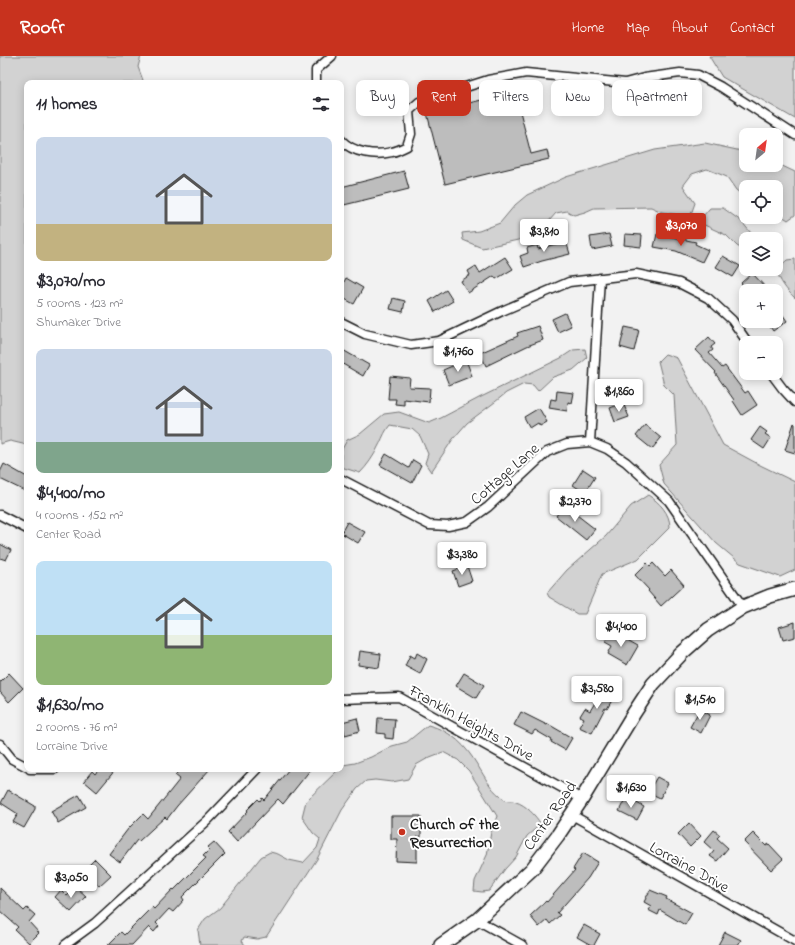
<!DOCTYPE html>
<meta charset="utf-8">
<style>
body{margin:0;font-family:"Indie Flower",sans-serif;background:#f7f7f7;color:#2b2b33;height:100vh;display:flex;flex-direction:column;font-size:15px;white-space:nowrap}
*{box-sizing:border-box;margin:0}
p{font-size:13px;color:#7c7c81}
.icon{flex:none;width:22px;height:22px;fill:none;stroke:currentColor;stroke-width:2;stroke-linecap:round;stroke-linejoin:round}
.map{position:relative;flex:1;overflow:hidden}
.panel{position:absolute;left:24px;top:24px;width:320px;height:692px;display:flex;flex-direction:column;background:#fff;border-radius:8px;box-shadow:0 2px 10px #0003}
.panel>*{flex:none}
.top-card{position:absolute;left:356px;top:24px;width:379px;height:36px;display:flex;gap:8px}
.needle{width:26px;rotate:29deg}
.fabs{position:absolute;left:739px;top:72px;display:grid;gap:8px}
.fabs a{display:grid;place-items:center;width:44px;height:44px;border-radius:8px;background:#fff;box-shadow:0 2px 10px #0003;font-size:20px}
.price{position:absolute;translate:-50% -34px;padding:0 9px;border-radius:4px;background:#fff;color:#222;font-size:13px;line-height:26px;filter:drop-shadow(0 1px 2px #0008)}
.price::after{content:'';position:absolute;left:50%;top:24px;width:12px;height:9px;margin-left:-6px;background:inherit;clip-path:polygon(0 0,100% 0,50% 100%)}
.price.current{background:#c8321e;color:#fff}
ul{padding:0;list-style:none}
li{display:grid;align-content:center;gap:8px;height:212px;padding:0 12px}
li span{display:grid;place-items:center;height:124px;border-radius:8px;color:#555}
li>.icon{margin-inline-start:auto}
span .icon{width:72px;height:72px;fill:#fffc;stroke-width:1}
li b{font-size:17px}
h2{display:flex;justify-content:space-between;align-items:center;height:48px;padding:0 12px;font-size:17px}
.chip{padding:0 14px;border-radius:8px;background:#fff;box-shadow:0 2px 10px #0003;font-size:14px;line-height:36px}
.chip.current{background:#c8321e;color:#fff}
header{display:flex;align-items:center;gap:24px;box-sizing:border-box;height:56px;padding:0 20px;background:#c8321e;color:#fff}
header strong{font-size:19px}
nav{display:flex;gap:22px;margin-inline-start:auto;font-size:14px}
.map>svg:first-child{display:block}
.green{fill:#d2d2d2;stroke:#777}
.building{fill:#bdbdbd;stroke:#1c1c1c}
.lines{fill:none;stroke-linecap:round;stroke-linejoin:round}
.street-casing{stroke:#1c1c1c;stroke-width:11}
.primary-casing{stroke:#1c1c1c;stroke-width:16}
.street{stroke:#fff;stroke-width:8}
.primary{stroke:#fff;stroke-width:13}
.poi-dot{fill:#c8321e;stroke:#fff;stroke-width:1.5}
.labels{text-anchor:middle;stroke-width:4;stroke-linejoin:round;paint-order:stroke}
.street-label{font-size:16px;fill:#1c1c1c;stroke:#fff}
.poi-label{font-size:16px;font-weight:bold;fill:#1c1c1c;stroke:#fff;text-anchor:start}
</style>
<header>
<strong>Roofr</strong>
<nav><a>Home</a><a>Map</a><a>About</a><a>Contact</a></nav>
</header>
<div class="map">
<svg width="795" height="889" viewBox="0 0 795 889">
<rect width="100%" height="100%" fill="#f2f2f2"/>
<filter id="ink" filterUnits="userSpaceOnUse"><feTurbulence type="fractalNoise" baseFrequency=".025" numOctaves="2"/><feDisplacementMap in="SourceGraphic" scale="8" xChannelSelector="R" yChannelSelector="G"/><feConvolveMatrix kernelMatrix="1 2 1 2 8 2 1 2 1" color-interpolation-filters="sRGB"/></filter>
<g filter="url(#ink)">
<!-- green -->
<path class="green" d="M0,0H141L138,11L144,27H27V389L10,385L0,388Z
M709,0H795V63L722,21Z
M705,87L746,96V109H776V107L795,116V159L788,164L776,156V131H746V142L736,134L727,121L707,113L692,118L683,130L695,147L690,161L662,156L651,151L594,152L585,156L574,159L567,155L556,157L536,180L482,192L463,184L462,177L479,175L500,167L515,149L527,139L566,121L655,94Z
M710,152H723L741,165L751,177L749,183H746V187L742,193L737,190L726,179L700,167L703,160Z
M795,203V242C786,234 780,225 776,214L787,204Z
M585,293L587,302L573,314L553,321L538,335L533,329L524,328L506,337L495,346L467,367L453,383L431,416L425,407L428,398L420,380L412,373L390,369C383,378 383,382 378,391C374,400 367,410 360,417L341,411V395L347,384L360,378L384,358L399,356L429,367L441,362L479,342L561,302L573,294Z
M665,298L677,302L723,389L760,409L795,426V514L780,521L740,507L716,487L664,428L659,409L677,389L674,339L664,329L658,305Z
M648,439C659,446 670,457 670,471L638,503L602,518L585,558H577L549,541L547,537L567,514L606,480L631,450Z
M428,669C452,675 466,690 478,710C485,721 490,732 500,740C508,748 509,743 516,746C526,749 535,759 541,768L527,780L516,801L505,813L489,835L482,836L474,835L475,825L487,799L491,776L497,760L469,715L458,704L443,696L430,701L416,709L408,723L392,726L375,724L366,725L357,733L342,754L317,803L266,881L257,883L244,881L242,885L245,889H200L198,874L205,863L220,852L261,801L270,796L278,798L289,804L303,807L317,792L320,783L313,777L302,761L306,745L339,713H341L343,709L355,707L371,701L392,690L407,686Z"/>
<!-- building -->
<path class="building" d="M515,36L531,98L547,94L549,103L445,128L427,57Z
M404,115L409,133L344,149L341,131Z
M609,178L612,190L592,194L590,181Z
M625,178L642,179L641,191L624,189Z
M657,178L696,186L695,188L708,194L702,206L676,195L654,191Z
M566,185L570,198L542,205L524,211L520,200L528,197L527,192L537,189L538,193Z
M723,200L740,210L733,221L716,211Z
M505,201L513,213L496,223L494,220L468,237L461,225L470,219L468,215L476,210L480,217Z
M752,217L769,235H749L741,227Z
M346,222L363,232L354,248L341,241V232Z
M446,234L453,245L435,256L429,245Z
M393,242L405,245L403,256L390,253Z
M776,249L787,265L773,275L766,265H776Z
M565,257L571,270L558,276L552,263Z
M538,270L543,284L527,290L486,310L480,297L518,280L517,277Z
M625,271L639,274L634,295L620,291Z
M709,281L715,288L711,291L713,294L709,297L722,312L725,310L745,337L748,335L757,349L742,359L733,345L734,344L715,317L716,316L695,294Z
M341,293L369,309L363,320L341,307Z
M466,304L472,320L449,329L443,314Z
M390,320L410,322L409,331L430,332L429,346L404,343V349L395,348L396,343H388Z
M557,335L574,337L572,347L568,346L567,355L549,352L551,343L556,344Z
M623,347L629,361L615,366L610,352Z
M539,352L547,366L540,370L538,367L530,372L524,361Z
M794,367L795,368V397L785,394Z
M645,369L661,382L652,393L636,380Z
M760,371L767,376L765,378L771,382L764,393L751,384Z
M386,398L409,412L413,404L421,409L412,427L380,409Z
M4,408L27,421V436L0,423V416Z
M583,413L595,421L585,437L573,429Z
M564,449L595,473L586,484L556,460Z
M347,466L365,476L358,487L341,477Z
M0,488L11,494L6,504L0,502Z
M647,507L650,510L653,507L665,520L671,514L684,529L661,550L648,535L649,534L635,519Z
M467,510L472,525L458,530L453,515Z
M795,566V581L783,584L779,571Z
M611,575L638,590L627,609L608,598L612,590L605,586Z
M360,595L381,598L379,612L358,609Z
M417,597L427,603L420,618L405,610L410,599L415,602Z
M9,617L23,632L9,646L0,636V626Z
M464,617L484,629L476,642L456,630Z
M605,630L616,637L607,653L605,652L592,677L579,671L584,662L580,660L585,652L590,655Z
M700,653L710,659L701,677L690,671Z
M521,656L547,669L548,668L572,682L565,694L551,686L552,684L535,674L532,678L514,669Z
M357,662L360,675L345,679L342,666Z
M378,662L395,663L393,683L385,682V678L377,677Z
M99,713H116L97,736L84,725L92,715L95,718Z
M181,713H210L177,750L167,763L165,761L139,785L137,784L120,806L109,798L128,773L143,758L148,763L180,723L175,719Z
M289,713H311L283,748L278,743L237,786L228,776L248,755L247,754L258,743L260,745L262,742L264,744Z
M657,721L668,727L660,742L648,736Z
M8,734L35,750V753L24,772L13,766L18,758L1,747Z
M79,739L86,751L58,767L51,755Z
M626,741L644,751L637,764L619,755Z
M391,760H421V781H417V806L396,805L397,783H391Z
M689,767L701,780L690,791L678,778Z
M714,774L720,779L717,782L728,792L717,805L710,800L714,795L704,786Z
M753,777L766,790L769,788L783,803L771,814L744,786Z
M214,786L225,798L182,841L184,844L173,856L169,853L156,867L159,870L154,876L149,871L132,889H108L121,876L124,879L152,851L154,853L173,833L174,834L206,802L203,800L210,793L208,791Z
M583,797L598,806L588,822L557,857L560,859L550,868L547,864L539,871L530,860L546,845L547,846L575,814L573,813Z
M95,803L111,819L99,830L89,820L92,817L86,812Z
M76,831L86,840L71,856L55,841L61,834L67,840Z
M0,832L24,855L27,852L35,859L29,866L39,877L29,887L15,874L18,871L0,855Z
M650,834L667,841L666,843L692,857L685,869L660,854L658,859L648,854L651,850L644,846Z
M584,869L600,878L594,889H591L577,881Z
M725,876L741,884L738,889H718Z"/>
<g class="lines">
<!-- street casing -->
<g class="street-casing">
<path id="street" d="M316,27V14L332,0
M341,84C353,97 375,100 392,96C397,95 403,92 407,90L411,78L409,55L419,46L488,24L526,17L625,27L644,22L680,17L698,19L721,31L795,79
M341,266L365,278L411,289L439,285L502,255L569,226L636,218L679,227L708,242L732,264L748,287
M771,317L783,333L795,346
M590,386L600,222
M341,423L429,469L448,470L467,466L488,451L547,396L567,388L590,386L607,393L626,406L669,445L743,551
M0,459L27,473
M341,643L399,641L582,743
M0,688L12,703L27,711
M30,713H55
M572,759L795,885
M477,864L522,889
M65,889L95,867L208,764L257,713"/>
</g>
<!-- primary casing -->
<g class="primary-casing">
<path id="primary" d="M441,889L477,864L532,813L558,779L582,743L634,657L653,628L682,597L708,574L743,551L770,540L795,533"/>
</g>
<!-- street -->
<use href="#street" class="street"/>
<!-- primary -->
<use href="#primary" class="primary"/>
</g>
</g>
<!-- markers -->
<circle class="poi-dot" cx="402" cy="776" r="4"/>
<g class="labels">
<!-- street labels -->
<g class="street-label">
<text transform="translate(504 417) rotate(-41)" y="6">Cottage Lane</text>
<text transform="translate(472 666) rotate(29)" y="6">Franklin Heights Drive</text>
<text transform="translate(549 759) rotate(-55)" y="6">Center Road</text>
<text transform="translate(690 810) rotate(29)" y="6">Lorraine Drive</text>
</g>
<!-- poi labels -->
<g class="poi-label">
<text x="410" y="773">Church of the<tspan x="410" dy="18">Resurrection</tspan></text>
</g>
</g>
</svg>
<div class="fabs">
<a><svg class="needle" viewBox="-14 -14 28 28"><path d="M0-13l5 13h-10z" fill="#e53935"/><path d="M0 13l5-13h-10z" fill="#7c7c81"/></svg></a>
<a><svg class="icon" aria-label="locate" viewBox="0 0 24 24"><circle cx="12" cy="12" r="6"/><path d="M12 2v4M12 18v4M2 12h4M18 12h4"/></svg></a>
<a><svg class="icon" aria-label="layers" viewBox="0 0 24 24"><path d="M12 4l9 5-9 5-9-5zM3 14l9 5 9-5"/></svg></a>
<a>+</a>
<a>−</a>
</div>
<b class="price current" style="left:681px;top:191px">$3,070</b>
<b class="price" style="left:544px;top:197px">$3,810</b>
<b class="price" style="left:458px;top:317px">$1,760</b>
<b class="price" style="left:619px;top:357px">$1,860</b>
<b class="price" style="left:575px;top:467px">$2,370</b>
<b class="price" style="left:462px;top:520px">$3,380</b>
<b class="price" style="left:621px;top:592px">$4,400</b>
<b class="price" style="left:597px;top:654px">$3,580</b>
<b class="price" style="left:700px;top:665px">$1,510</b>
<b class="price" style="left:631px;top:753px">$1,630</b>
<b class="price" style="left:71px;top:843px">$3,050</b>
<div class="top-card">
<a class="chip">Buy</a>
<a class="chip current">Rent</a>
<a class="chip">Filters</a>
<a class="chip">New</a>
<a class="chip">Apartment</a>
</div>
<section class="panel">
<h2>11 homes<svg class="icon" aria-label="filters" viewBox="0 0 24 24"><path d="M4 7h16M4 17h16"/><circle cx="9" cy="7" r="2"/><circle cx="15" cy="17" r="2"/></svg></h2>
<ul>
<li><span style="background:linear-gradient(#c9d6e8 70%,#c2b280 0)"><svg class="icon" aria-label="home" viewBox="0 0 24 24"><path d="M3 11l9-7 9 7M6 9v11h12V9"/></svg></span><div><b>$3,070/mo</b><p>5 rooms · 123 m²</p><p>Shumaker Drive</p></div></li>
<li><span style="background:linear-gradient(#c9d6e8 75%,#7fa58c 0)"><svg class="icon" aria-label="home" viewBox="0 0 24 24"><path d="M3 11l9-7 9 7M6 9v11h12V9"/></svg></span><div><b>$4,400/mo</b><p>4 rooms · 152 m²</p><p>Center Road</p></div></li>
<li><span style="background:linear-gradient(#bfe0f5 60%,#8fb573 0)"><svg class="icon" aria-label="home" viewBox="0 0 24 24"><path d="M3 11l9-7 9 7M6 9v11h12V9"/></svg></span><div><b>$1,630/mo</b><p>2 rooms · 76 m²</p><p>Lorraine Drive</p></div></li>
</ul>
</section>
</div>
